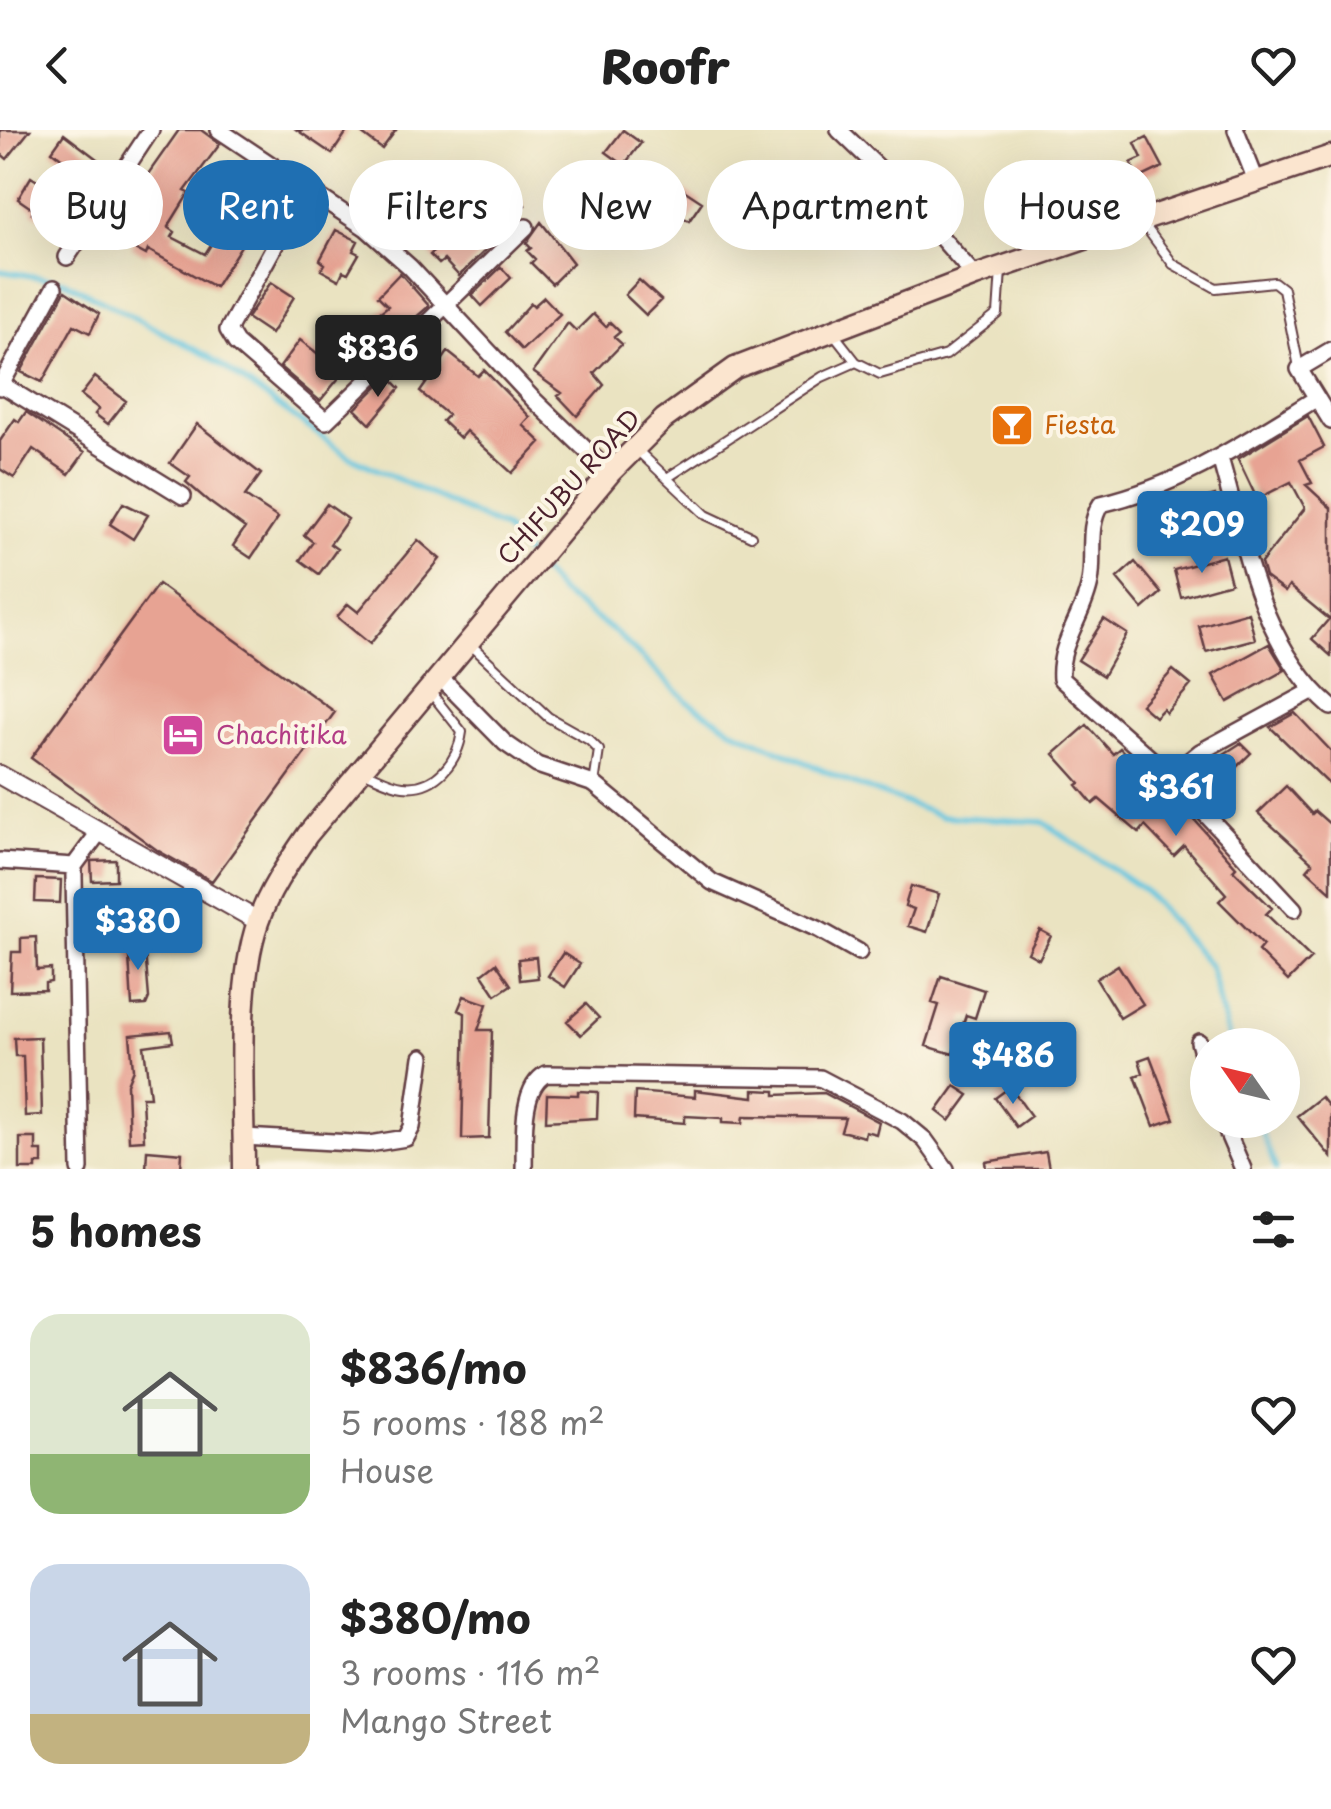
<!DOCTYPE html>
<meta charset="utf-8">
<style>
body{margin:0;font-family:"Playpen Sans",sans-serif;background:#f6f6f6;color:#222;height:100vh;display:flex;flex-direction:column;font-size:38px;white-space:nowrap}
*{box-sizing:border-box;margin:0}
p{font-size:32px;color:#767676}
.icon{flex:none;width:55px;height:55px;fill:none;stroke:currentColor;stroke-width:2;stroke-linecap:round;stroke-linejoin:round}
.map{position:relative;height:1039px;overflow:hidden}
.side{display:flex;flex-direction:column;background:#fff;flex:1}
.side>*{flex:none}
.guide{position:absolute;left:30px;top:30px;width:1272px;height:90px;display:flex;gap:20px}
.needle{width:65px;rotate:304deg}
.tools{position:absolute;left:1190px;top:898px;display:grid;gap:20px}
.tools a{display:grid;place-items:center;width:110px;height:110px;border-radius:50%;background:#fff;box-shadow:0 10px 40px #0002;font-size:50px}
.price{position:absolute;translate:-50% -85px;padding:0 22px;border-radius:10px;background:#1f6fb2;color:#fff;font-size:32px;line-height:65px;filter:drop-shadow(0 2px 5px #0008)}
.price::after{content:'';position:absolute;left:50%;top:60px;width:30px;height:22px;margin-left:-15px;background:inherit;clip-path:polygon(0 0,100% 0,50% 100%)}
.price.active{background:#222;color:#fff}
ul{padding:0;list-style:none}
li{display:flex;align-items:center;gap:30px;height:250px;padding:0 30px}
li span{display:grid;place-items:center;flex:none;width:280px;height:200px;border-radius:30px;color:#555}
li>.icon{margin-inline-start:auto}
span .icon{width:120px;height:120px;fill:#fffc;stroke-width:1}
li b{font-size:42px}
h2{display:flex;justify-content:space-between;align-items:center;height:120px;padding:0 30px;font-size:42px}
.tag{padding:0 35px;border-radius:45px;background:#fff;box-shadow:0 10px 40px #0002;font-size:35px;line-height:90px}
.tag.active{background:#1f6fb2;color:#fff}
header{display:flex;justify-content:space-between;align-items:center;height:130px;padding:0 30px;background:#fff;font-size:45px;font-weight:800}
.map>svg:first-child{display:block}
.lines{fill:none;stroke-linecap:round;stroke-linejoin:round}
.stream{stroke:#63c6e1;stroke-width:5}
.building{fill:#e7a393}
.service-casing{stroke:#623c42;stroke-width:12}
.minor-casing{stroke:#623c42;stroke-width:20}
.tertiary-casing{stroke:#623c42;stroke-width:22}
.secondary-casing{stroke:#623c42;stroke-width:25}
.service{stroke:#fff;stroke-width:8}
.minor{stroke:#fff;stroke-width:15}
.tertiary{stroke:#fff;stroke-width:18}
.secondary{stroke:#fbe5cf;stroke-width:20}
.labels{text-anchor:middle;stroke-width:8;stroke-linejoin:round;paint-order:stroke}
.food-label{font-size:25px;fill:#c56008;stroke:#fcf5e5;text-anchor:start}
.street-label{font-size:25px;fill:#4a1f2b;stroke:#fcf5e5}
.hotel-label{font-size:25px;fill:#b23c85;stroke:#fcf5e5;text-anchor:start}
</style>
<header><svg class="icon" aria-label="back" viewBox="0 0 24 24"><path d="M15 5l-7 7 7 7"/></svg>Roofr<svg class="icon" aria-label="heart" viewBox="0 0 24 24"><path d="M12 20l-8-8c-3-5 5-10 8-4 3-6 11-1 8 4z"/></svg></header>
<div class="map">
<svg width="1331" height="1039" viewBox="0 0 1331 1039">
<rect width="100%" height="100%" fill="#fcf5e5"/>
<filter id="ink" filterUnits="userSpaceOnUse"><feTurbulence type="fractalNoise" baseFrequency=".01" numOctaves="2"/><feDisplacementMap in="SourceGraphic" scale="20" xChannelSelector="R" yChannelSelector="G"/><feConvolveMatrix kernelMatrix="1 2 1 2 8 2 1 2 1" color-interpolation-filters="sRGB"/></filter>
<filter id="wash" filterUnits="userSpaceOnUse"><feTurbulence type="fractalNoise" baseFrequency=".0048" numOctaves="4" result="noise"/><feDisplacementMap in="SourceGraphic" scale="40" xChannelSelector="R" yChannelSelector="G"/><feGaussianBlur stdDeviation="2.25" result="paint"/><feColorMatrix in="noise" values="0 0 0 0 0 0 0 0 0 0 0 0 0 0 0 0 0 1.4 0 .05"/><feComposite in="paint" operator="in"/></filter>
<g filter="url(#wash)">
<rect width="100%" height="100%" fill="#eae3c1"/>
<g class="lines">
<!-- stream -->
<path class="stream" d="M0,141L64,151L208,226L350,327L503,398L531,430
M538,438L559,462L616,503L687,571L735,601L849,652L941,686L1043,692L1145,761L1210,836L1230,915
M1257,990L1276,1039"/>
</g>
<g id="blocks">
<!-- building -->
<path class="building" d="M0,0H30L7,29L0,23Z
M179,0H201L220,14L185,61L189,63L168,97L175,102L172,107L205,124L224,94L246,108L215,157L148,120L146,125L131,117L135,111L116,101L136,65L131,55L138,43L146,47Z
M297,0H348L332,24Z
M357,0H396L382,19Z
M623,0L641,13L624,35L606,22Z
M64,4L97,29L84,45L52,21Z
M1147,7L1163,37L1138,49L1131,33L1142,28L1135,13Z
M489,31L525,75L494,101L501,105L459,146L444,130L439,134L430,125L435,120L427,111L454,85L443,74Z
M248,33L276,52L253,83L234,70L223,89L205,77L220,57L227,61Z
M658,43L702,72L689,91L645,62Z
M31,47L67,70L50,91L32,83L34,80L18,69Z
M541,92L573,133L552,154L531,133L535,129L527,121L531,118L526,113Z
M336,100L358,111L353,121L359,124L348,143L343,141L339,150L321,140L325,134L320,130Z
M501,137L511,148L482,176L472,165Z
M400,143L429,176L391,209L374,187L388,176L378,166Z
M639,150L661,170L646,185L625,165Z
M271,152L294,167L271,204L247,188Z
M65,161L99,184L90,203L74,195L42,252L21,242Z
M544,167L560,184L522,220L505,202L531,173L534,176Z
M593,184L606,197L610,192L620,202L614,207L622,214L594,243L604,255L577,286L558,266L562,263L533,242L568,193L576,201Z
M300,210L343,243L320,271L280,237Z
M448,222L478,246L484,240L530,287L523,295L541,312L512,343L466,301L460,308L442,291L448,285L420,262Z
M388,246L400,258L370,294L355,279Z
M95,247L126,271L108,294L95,284L99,279L81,265Z
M26,282L85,322L69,344L33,319L14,348L0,339V311L15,289L19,292Z
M1308,286L1324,317L1300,330L1312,353L1306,355L1331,378V526L1312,509L1329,489L1289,456L1285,462L1265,447L1261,433L1305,378L1291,352L1257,369L1238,329Z
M197,294L261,344L245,366L278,388L251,428L233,416L245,398L208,371L186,352L190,347L170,333Z
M1215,365L1222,392L1173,406L1166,379Z
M123,373L148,385L133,409L110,394Z
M327,374L348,389L330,414L337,419L319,444L300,430L313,412L304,405Z
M418,410L440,429L370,514L337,487L348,474L358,482Z
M1224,426L1231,453L1181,467L1174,440Z
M1135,432L1161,463L1143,479L1117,448Z
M158,454L335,582L212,751L157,720L31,628Z
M1248,482L1255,509L1206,522L1199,496Z
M1104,489L1127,504L1103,546L1078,530Z
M1269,514L1285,540L1228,572L1213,545Z
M1173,540L1191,555L1166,583L1163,579L1155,587L1141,575Z
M1295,583L1331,621V656L1270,597Z
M1087,595L1113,624L1120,618L1136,637L1131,642L1179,683L1184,678L1236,737L1233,740L1272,778L1266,784L1311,828L1288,851L1258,821L1263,815L1219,771L1226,764L1184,716L1174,726L1145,696L1139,703L1099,669L1093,674L1077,655L1080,653L1054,624Z
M1241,613L1251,623L1219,654L1202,638Z
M1286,656L1312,684L1315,681L1331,695V762L1307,740L1313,733L1258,683Z
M116,730V750L92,751L91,731Z
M36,749L61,750L60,773L35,772Z
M911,756L939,764L927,802L908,796L914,779L905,776Z
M1040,800L1051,806L1039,829L1028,823Z
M36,807L37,840L51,839V852L45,853V860L10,861L12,822H21V808Z
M144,809L149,868L146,875L132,876L128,810Z
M563,823L580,834L565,857L548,846Z
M536,827L538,848L520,850L518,829Z
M496,833L511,855L496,865L482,844Z
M1118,835L1143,874L1120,888L1096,849Z
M941,846L984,860L975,888L966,885L953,924L926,916L939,875L932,873Z
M464,866L487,874L478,900H492L489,1008L462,1009L465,883L458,880Z
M586,874L599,888L581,905L567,891Z
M171,901L173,912L144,916L150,967H142L144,1010L129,1011L127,954L133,939L130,905Z
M40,907L42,985L25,986L23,926H15L14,908Z
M1150,926L1174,989L1154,996L1135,946L1143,943L1139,930Z
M955,956L969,965L950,991L937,981Z
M1010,957L1031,986L1016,997L995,968Z
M695,960L754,967V960L775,961V965L824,963L879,992L876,1004L865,1001L864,1007L841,1001L845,988L744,986L743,993L723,992V988L685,986V993L634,989L635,962L695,967Z
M578,961L598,962L597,988L546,991L547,964L578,965Z
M1321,967L1331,979V1027L1297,986Z
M20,1008H36V1021H42V1034H36V1039H20Z
M147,1020L182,1023L181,1039H146Z
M1046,1022L1049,1039H987L986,1032Z"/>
</g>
</g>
<g filter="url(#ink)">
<use href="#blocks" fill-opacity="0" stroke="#623c42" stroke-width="2.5"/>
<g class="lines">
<!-- service casing -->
<g class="service-casing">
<path id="service" d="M1142,92L1173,134L1216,158L1274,152L1283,159L1299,237
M834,204L856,232L880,244L946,225L998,184L1001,140
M638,321L706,385L751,406
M670,346L822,247L856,232
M471,515L548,587L589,610L599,620L594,654
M365,642C377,647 391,655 403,656C436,660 458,631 462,602L431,563"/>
</g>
<!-- minor casing -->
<g class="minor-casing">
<path id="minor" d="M219,0L366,98L410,137L533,269L610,343
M839,0L889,48L975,146
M1236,0L1257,53
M306,59L228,200L236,213L326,291L526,97
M67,127L151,0
M1331,220L1299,239L1331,291
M1,254L183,366
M0,257L54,158
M1220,328C1245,414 1260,516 1331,577
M440,547L505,613L537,635L594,654L712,752L818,799L859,822
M1170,646L1061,549C1058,513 1084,486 1090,452C1095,426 1086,397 1101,374C1182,355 1247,311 1317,268
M0,731L74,736
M1294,779L1170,646L1200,622L1312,561
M1199,912L1208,945
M1222,990L1243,1039
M244,1007L369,1014L406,1008L412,997L422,927
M80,1039L74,747V736L100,701
M524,1039C525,1013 519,958 546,944L820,948L902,991L925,1010L946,1039"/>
</g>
<!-- tertiary casing -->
<g class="tertiary-casing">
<path id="tertiary" d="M0,645L258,791"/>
</g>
<!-- secondary casing -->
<g class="secondary-casing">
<path id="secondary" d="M244,1039C244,968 235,858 258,792C269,760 289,732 308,704L610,343L664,289L735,238L975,146L1331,26"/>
</g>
<!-- service -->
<use href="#service" class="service"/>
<!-- minor -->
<use href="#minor" class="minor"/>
<!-- tertiary -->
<use href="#tertiary" class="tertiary"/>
<!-- secondary -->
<use href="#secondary" class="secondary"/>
</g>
</g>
<!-- icons -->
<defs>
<g id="bar-square" transform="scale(2.25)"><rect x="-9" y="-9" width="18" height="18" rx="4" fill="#e8710a" stroke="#fcf5e5"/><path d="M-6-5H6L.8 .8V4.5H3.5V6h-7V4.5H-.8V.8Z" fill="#fff"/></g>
<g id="hotel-square" transform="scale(2.25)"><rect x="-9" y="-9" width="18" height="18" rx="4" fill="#d1479c" stroke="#fcf5e5"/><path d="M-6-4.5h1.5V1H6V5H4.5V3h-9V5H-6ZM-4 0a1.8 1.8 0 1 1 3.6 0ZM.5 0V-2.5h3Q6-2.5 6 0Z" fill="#fff"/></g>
</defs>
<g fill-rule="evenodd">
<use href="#bar-square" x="1012" y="295"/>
<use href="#hotel-square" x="183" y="605"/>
</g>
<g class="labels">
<!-- food labels -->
<g class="food-label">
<text x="1044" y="304">Fiesta</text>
</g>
<!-- street labels -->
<g class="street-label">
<text transform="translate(569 357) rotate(-48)" y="9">CHIFUBU ROAD</text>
</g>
<!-- hotel labels -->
<g class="hotel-label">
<text x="216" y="614">Chachitika</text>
</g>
</g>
</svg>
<div class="tools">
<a><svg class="needle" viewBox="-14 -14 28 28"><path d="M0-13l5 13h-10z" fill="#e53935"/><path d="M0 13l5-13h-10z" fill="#767676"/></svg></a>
</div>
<b class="price active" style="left:378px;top:270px">$836</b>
<b class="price" style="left:1202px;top:446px">$209</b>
<b class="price" style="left:1176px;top:709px">$361</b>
<b class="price" style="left:138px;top:843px">$380</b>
<b class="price" style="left:1013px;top:977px">$486</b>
<div class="guide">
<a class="tag">Buy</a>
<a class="tag active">Rent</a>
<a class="tag">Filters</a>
<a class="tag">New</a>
<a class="tag">Apartment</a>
<a class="tag">House</a>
</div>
</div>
<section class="side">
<h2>5 homes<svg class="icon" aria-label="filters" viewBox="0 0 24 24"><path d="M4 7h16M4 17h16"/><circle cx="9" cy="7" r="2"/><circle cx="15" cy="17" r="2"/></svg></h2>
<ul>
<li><span style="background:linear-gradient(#dfe7d0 70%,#8fb573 0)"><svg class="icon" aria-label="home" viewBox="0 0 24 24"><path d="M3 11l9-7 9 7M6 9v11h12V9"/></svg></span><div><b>$836/mo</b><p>5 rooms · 188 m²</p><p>House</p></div><svg class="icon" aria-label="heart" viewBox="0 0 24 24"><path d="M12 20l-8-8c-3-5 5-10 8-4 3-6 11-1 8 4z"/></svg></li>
<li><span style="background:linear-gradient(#c9d6e8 75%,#c2b280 0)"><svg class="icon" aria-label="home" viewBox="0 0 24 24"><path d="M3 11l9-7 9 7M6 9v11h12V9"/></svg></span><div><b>$380/mo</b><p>3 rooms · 116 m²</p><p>Mango Street</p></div><svg class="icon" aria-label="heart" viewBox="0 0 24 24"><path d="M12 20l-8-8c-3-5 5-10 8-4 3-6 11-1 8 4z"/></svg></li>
</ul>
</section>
